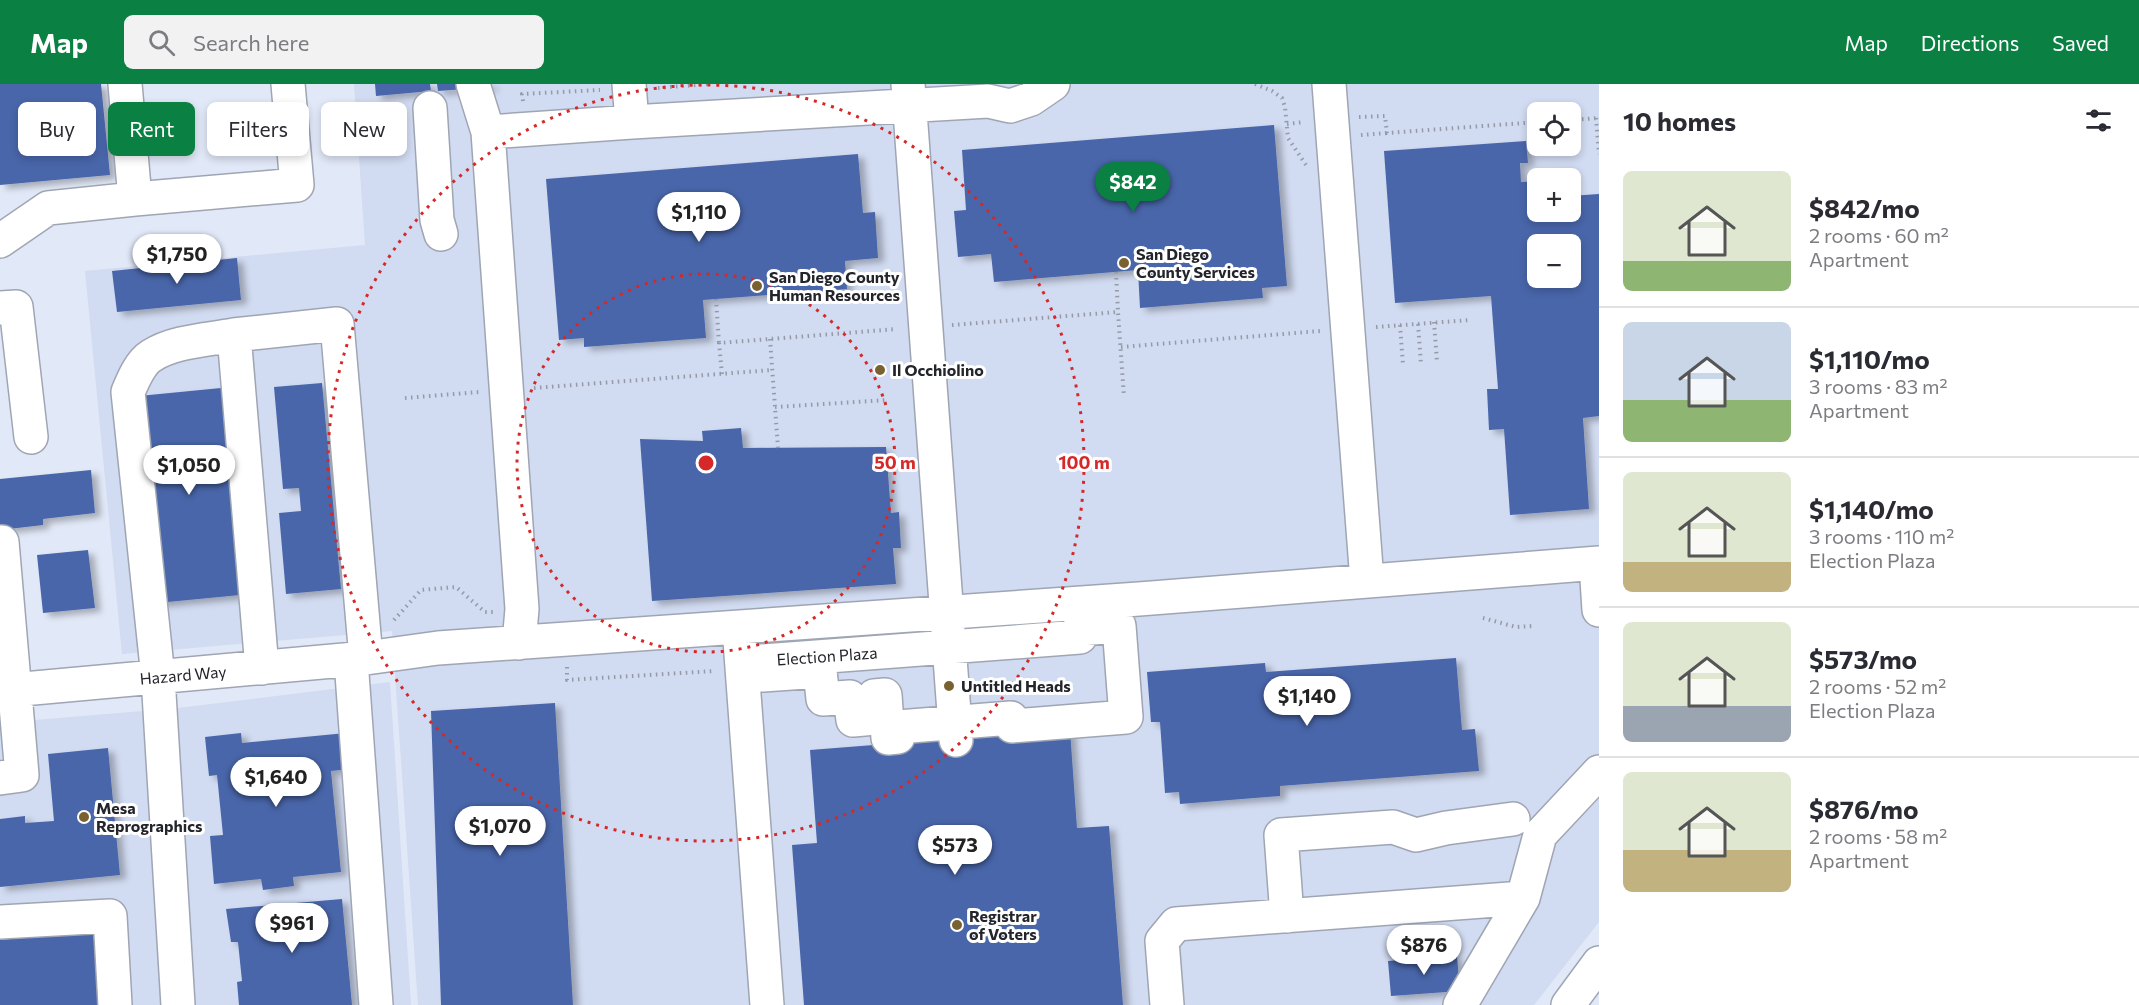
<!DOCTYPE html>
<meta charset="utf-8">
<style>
body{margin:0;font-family:Commissioner,sans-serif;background:#f2f2f3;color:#2b2b33;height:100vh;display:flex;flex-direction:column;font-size:22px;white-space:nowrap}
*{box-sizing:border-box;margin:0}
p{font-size:20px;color:#7c7c81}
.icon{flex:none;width:33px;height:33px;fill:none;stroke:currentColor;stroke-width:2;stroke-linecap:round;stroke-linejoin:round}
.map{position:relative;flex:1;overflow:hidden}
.drawer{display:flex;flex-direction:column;background:#fff;width:540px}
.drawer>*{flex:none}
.banner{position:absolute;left:18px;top:18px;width:570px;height:54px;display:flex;gap:12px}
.fabs{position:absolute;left:1527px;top:18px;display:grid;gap:12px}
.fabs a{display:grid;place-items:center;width:54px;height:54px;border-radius:9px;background:#fff;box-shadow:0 3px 9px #0003;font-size:30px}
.price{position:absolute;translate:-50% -51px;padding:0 14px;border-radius:21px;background:#fff;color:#222;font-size:20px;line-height:39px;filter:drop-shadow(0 2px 3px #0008)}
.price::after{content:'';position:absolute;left:50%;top:36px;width:18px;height:14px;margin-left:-9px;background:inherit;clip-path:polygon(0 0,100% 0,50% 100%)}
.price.active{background:#0b8043;color:#fff}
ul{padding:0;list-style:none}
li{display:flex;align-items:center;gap:18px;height:150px;padding:0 24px}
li+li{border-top:2px solid #e1e1e2}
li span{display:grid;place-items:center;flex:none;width:168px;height:120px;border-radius:9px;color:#555}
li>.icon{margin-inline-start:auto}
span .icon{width:72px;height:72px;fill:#fffc;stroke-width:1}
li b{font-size:26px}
h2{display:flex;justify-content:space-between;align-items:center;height:72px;padding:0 24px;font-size:26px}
.tag{padding:0 21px;border-radius:9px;background:#fff;box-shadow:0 3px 9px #0003;font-size:21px;line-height:54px}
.tag.active{background:#0b8043;color:#fff}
header{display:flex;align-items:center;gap:36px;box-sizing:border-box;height:84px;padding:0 30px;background:#0b8043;color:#fff}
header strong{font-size:28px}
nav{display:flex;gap:33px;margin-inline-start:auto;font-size:21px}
.search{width:420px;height:54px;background:#f2f2f3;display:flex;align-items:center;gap:15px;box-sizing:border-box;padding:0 21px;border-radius:9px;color:#7c7c81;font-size:22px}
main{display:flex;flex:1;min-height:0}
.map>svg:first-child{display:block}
.built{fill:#d1dbf1;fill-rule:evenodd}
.building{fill:#4a66aa;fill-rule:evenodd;filter:url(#shadow)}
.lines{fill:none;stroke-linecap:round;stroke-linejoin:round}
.minor-casing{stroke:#9fa5b3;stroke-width:36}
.path{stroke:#959aa6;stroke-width:4;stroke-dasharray:1.5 4.5;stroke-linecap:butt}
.minor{stroke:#fff;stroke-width:33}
.ring{fill:none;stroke:#d62828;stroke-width:3;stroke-dasharray:3 6}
.poi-dot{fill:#796131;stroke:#fff;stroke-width:2}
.labels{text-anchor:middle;stroke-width:6;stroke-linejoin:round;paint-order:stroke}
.poi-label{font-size:16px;font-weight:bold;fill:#23252b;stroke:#fff;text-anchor:start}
.street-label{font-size:16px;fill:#23252b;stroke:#fff}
.centre{fill:#d62828;stroke:#fff;stroke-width:3}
.ring-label{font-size:18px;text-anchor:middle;font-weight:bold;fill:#d62828;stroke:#fff;stroke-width:6;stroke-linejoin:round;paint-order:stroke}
</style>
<header>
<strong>Map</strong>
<div class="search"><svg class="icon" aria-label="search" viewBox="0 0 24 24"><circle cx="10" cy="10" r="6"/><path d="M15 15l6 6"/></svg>Search here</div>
<nav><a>Map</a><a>Directions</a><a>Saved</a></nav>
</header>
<main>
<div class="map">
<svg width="1599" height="921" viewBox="0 0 1599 921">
<defs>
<filter id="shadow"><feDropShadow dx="6" dy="4" stdDeviation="3" flood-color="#0004"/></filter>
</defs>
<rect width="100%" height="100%" fill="#e1e8f7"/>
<!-- built -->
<path class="built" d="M354,0H1599V838L1534,921H418L392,547L122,570L85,187L365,161ZM1538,28H1570V62H1538ZM1538,94H1570V128H1538ZM1538,160H1570V194H1538Z
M390,598L411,921H0V639L178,624Z"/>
<!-- building -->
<path class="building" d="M0,0H101L110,91L0,101Z
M375,0H430L431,7L376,12Z
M437,0H492V3L438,7Z
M1274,41L1287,202L1262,204L1263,214L1140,224L1138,186L994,198L991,170L958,173L954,127L966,126L962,66Z
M1526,57L1528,79H1520L1521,98L1538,97V128H1570V112L1599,110V332L1583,334L1589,425L1510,431L1504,345L1489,346L1487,305H1498L1491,212L1395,219L1384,67ZM1538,160H1570V194H1538Z
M858,70L863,129L875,128L878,174L845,177L847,205L703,216L706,254L584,263V254L559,256L546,95Z
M1570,84L1571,94H1542L1541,87Z
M237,174L241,216L117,228L112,187Z
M322,299L341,505L286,510L279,429L301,427L299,404L283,405L274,303Z
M221,304L240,511L157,519L139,312Z
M741,344L743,364L886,363L891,429L899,428L901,464H893L896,500L652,517L640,355L703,357L702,347Z
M91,386L95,429L43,435V441L0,446V395Z
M88,466L95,524L43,529L37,471Z
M1456,574L1462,646L1475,645L1479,687L1280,702V712L1180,720L1179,708L1165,709L1160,638H1151L1147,588L1265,579L1266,588Z
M555,619L573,921H441L431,627Z
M898,643L1070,646L1077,744L1109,742L1123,921H804L792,761L817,759L810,666L899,659Z
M241,649L242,659L346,649L350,685L331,687L341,788L293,793L294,802L263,806L261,795L214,800L210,752L223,751L217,691L209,692L205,653Z
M108,664L120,791L0,803V735L25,732V739L54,737L48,670Z
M342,815L352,921H239L237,898L242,897L238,858H231L226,825Z
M93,847L100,921H0V856Z
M1457,872L1460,907L1391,912L1388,877Z"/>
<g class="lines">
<!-- minor casing -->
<g class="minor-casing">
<path id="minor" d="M473,0L488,48
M629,0L632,38
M908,0L956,656
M1329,0L1367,497
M430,24L437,136L441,150
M135,115L297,101L288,0
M0,157L48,124L135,115L125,0
M0,224L16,223L31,353
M1596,480L1599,526
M1119,542L1126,633L1012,642L1011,634L898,643V653L888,654L885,611L874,612L875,634L853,636L850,613L823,615L820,587L763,591L762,577L1080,553L1079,545Z
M739,543L767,921
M519,559L522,525L488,48L632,38L988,17L1010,22L1031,15L1053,0
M351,576L376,921
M262,584L234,251L337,240L366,574
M0,607L366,574L438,564L1139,515L1599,479
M0,694L22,691L2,458
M1287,832L1281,751L1393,743L1416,751L1446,744L1513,735
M0,838L110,832L115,921
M178,921L158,593L128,308C133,296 140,279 151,272C174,257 208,256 234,251
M1167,921L1162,857L1176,840L1523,814
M1460,921L1523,814L1540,751L1599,688
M1568,921L1599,879"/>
</g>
<!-- path -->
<path class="path" d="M1255,0L1272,7L1282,14L1285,23L1288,54L1306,81
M658,4L709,0
M523,17L522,10L600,6
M1359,33L1385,32L1387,49L1538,38
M1596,34L1599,70
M1570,36L1599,34
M1287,40L1304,38
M1361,51L1387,49
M1116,188L1118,228
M716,215L719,259
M1434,238L1437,278
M1418,240L1421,280
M952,241L1118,228L1124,313
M1400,241L1403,281
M1376,243L1470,236
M770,255L778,364
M1121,263L1320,247
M722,290L719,259L897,245
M534,304L772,286
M405,314L479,308
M775,323L888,316
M1483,534L1516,543L1533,542
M394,536L421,506L456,503L485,528H493
M567,583V596L714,587"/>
<!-- minor -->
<use href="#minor" class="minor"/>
</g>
<!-- distance rings -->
<g class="ring">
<circle cx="706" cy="379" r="189"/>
<circle cx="706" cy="379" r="378"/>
</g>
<!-- markers -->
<g class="poi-dot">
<circle cx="1124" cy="179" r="6"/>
<circle cx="757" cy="202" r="6"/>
<circle cx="880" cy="286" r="6"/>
<circle cx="949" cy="602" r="6"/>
<circle cx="84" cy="733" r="6"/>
<circle cx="957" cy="841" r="6"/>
</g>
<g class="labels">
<!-- poi labels -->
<g class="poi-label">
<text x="1136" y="176">San Diego<tspan x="1136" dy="18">County Services</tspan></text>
<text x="769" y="199">San Diego County<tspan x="769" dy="18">Human Resources</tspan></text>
<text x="892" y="292">Il Occhiolino</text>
<text x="961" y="608">Untitled Heads</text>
<text x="96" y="730">Mesa<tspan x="96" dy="18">Reprographics</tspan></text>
<text x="969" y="838">Registrar<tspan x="969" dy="18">of Voters</tspan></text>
</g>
<!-- street labels -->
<g class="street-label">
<text transform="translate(827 572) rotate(-4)" y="6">Election Plaza</text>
<text transform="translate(183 591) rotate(-5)" y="6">Hazard Way</text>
</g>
</g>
<circle cx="706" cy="379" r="9" class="centre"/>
<g class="ring-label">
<text x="895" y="385">50 m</text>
<text x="1084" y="385">100 m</text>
</g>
</svg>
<div class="fabs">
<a><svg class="icon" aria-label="locate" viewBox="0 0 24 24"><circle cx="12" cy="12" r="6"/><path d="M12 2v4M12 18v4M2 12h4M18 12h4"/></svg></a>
<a>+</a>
<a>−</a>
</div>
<b class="price active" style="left:1133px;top:129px">$842</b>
<b class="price" style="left:699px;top:159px">$1,110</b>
<b class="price" style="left:177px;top:201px">$1,750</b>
<b class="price" style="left:189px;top:412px">$1,050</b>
<b class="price" style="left:1307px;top:643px">$1,140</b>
<b class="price" style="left:276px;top:724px">$1,640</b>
<b class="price" style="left:500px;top:773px">$1,070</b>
<b class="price" style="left:955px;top:792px">$573</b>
<b class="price" style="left:292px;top:870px">$961</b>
<b class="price" style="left:1424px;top:892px">$876</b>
<div class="banner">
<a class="tag">Buy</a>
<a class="tag active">Rent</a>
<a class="tag">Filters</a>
<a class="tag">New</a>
</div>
</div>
<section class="drawer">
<h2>10 homes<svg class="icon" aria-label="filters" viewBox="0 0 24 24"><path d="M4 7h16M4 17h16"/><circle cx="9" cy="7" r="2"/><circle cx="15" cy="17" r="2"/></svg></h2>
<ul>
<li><span style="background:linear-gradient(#dfe7d0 75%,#8fb573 0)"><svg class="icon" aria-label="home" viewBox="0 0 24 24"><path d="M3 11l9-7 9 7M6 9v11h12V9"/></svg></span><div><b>$842/mo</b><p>2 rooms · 60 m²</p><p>Apartment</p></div></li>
<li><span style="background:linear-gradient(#c9d6e8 65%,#8fb573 0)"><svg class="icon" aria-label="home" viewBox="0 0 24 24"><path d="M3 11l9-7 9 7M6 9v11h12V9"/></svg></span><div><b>$1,110/mo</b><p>3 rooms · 83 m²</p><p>Apartment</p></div></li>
<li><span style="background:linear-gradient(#dfe7d0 75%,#c2b280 0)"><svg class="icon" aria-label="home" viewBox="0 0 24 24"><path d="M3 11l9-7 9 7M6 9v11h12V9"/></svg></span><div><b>$1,140/mo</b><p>3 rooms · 110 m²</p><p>Election Plaza</p></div></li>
<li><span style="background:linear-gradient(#dfe7d0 70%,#9aa5b1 0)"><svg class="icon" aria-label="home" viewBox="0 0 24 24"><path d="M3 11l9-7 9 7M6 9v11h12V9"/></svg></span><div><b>$573/mo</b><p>2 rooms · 52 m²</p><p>Election Plaza</p></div></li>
<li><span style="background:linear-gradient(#dfe7d0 65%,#c2b280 0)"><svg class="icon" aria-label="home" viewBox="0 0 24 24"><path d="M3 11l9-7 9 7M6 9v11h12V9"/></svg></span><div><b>$876/mo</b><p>2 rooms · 58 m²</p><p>Apartment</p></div></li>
</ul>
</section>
</main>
